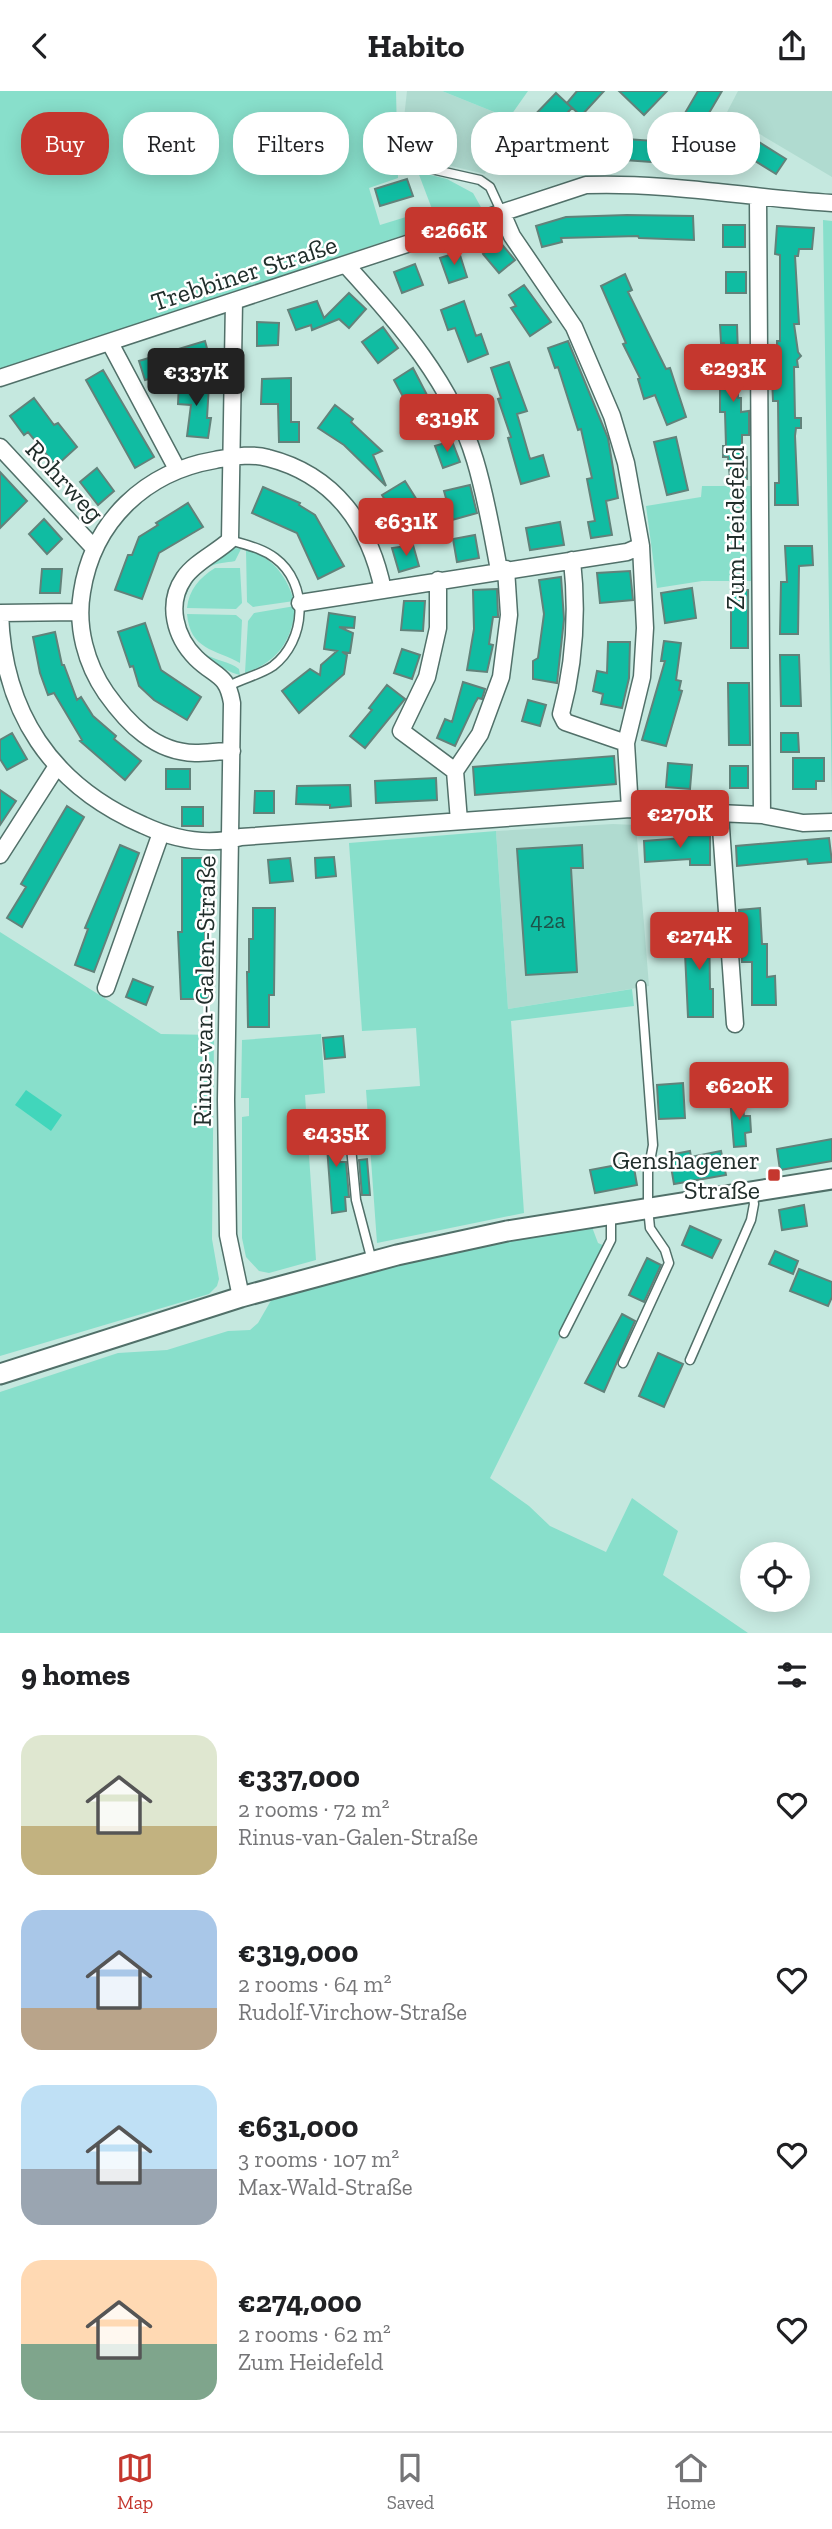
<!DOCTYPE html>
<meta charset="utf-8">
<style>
body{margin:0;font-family:"Zilla Slab",serif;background:#f2f2f2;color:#202124;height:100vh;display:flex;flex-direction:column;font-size:26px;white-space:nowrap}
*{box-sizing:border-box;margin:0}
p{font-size:23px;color:#757577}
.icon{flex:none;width:38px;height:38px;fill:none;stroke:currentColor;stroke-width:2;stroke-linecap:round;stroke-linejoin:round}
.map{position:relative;height:1542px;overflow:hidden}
.sheet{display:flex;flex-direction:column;background:#fff;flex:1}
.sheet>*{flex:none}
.top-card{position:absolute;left:21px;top:21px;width:791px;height:63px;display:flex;gap:14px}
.tools{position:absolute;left:740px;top:1451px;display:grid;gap:14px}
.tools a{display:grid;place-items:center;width:70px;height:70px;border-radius:50%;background:#fff;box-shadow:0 4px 18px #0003;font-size:35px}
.price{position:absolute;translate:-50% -60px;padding:0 16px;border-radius:7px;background:#c5372e;color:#fff;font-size:23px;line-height:46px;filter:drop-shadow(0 2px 4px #0008)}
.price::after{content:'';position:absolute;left:50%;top:42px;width:21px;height:16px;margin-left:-10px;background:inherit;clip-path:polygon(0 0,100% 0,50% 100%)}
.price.active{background:#222;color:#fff}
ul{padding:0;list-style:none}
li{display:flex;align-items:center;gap:21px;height:175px;padding:0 21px}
li span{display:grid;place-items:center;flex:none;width:196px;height:140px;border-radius:21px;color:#555}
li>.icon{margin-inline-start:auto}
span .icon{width:84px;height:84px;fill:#fffc;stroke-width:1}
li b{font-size:30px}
h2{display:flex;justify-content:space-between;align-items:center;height:84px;padding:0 21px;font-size:30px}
.chip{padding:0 24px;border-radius:28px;background:#fff;box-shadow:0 4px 18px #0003;font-size:24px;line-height:63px}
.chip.active{background:#c5372e;color:#fff}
header{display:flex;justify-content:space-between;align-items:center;height:91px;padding:0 21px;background:#fff;font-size:32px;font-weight:800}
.tab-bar{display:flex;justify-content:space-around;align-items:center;height:98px;border-top:2px solid #e0e0e0;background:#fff;font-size:19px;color:#757577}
.tab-bar a{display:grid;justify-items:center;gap:4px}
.tab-bar .active{color:#c5372e}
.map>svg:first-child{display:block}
.built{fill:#b0dbd0}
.green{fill:#88dfcb}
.water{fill:#41d6bb}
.building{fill:#10bca2;stroke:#62827a;stroke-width:2}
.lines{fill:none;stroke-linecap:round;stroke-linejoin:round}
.service-casing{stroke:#517069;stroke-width:11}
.minor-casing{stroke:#517069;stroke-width:19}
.tertiary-casing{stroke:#517069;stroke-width:23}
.service{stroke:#fff;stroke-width:8}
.minor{stroke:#fff;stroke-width:16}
.tertiary{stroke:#fff;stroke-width:19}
.poi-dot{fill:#c5372e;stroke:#fff;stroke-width:2.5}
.labels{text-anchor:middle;stroke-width:5;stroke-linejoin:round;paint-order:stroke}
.number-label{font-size:23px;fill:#1d5249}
.street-label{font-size:26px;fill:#212e2b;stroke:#fff}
.poi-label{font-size:26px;fill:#212e2b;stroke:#fff;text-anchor:end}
</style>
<header><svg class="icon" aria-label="back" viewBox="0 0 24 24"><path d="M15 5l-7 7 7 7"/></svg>Habito<svg class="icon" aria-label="share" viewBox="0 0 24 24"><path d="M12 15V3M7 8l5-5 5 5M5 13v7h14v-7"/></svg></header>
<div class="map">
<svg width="832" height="1542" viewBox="0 0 832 1542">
<rect width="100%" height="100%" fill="#c5e8df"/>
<!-- built -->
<path class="built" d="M407,0H442L509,27L488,61L493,64L485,83L400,63Z
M738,0H832V86L726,23Z
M613,733L636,734L649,895L508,918L496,740Z"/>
<!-- green -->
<path class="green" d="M0,0H396L398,87L369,97L380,134L432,118L418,81L447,88L473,102L482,118L0,278Z
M442,0H528L509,27Z
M823,129L832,130V713Z
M702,395H754V490H702L657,497L646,415L701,406Z
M236,457L241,458L235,470C226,472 218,471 209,476C178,494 173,541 204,562C215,570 229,570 239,578L240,584C230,582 220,575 211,569C153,533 186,477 236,457Z
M246,459C272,465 287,485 294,510L253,516L247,511Z
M215,477H240L242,512L236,518L187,517C189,499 199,487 215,477Z
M295,515C293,550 277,571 245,582L248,530L254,522Z
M187,523L236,524L242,529L240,572C215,558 190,559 187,523Z
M496,740L508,918L632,898L634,915L511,930L524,1122L377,1152L366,999L420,995L416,937L362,940L349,752Z
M0,841L161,943L214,944L212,1148L219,1188L217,1195L209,1203L0,1265Z
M321,943L325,1002L305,1004L316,1169L269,1182L259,1180L246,1166L242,1147V1026L249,1025V1007H241L242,949Z
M592,1136L598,1152L605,1155L490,1387L529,1415L550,1435L606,1461L632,1407L678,1440L663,1484L748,1542H0V1301L118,1262L167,1259L228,1240L250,1239L258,1232L273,1206C379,1178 484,1153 592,1136Z"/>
<!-- water -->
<path class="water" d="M26,999L62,1024L51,1040L15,1014Z"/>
<!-- building -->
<path class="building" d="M577,0H604L581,25L567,12Z
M619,0H667L644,24Z
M698,0H722L679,73L597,67L599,46L668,51Z
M556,2L572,17L518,72L503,57Z
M726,36L751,53L754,48L786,68L776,83L739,60L733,69L713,57Z
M407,88L413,105L380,115L375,98Z
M627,124L693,125L694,149L639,147L638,145L561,147L562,151L542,156L536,135L566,126Z
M723,134H745V156H723Z
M777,135L814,137L812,158H799L798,165H795L799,233H794L798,261L801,265L797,269L798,276H794L795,327H801V337H796L795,345L798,414H775V392H779L778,310H773L772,286L773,260H777V250H780V164L775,163Z
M499,150L515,169L499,182L483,163Z
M459,161L467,186L449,192L440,167Z
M415,173L423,194L402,202L394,181Z
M726,181H746V202H726Z
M625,183L632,199L628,201L666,278L670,277L686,326L667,334L655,304L644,308L638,288L640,287L623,253L626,252L601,195Z
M524,194L551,231L530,245L511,217L516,215L509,204Z
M349,202L366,218L349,237L339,228L312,239L311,234L296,239L288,219L317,210L324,227Z
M464,210L476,245L481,243L488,263L468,271L455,237L448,239L441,219Z
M257,231L279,232L278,254L257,255Z
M720,234H737L738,264H743V285H738V307H741V321L749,320V344H742V366H747V388H730L728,366H723V355H726L725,321H720V292H724V252H721Z
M383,236L398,257L378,272L362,251Z
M205,250L211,272L145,289L139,270Z
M568,250L608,347L618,407L606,410L612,444L591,447L588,431L595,430L587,388L592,387L581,338L578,339L558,276L555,277L548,257Z
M509,271L527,320L517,323L530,368L543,364L549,385L521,393L508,347L511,346L498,308L501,307L491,277Z
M413,277L441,331L422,341L394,289Z
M103,279L154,366L135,377L86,289Z
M291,287V331H299V351H279L278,313H261L262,288Z
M179,291L209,293L207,327H211L208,347L187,345L191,314L178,313Z
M34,307L54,334L58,332L77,356L56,375L28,341L24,344L10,325Z
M335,314L353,328L351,331L382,360L373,364L386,395L344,354L318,337Z
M676,346L688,399L667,404L654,351Z
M452,350L460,371L443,377L435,355Z
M97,377L114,400L98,414L80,391Z
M0,381L27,410L0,437Z
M405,390L420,414L397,428L382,404Z
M470,394L477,422L452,429L444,400Z
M263,396L300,412L299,414L315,424L344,475L318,488L297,442L252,422Z
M188,412L203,436L159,462L142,508L115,499L128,464H132L139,446L158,434L156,432Z
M44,428L62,448L47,463L29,443Z
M560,431L564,454L530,459L526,437Z
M475,444L479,467L457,471L453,448Z
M413,454L419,475L399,481L392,457Z
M785,455H812L813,474L799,475L798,543H780L781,491H787Z
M42,478H62L60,502H40Z
M630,480L633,509L600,512L597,482Z
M561,486L564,528L557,592L533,588V570L538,567L544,523L539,489Z
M731,490L739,499H748V557H731Z
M692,497L696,527L665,532L661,502Z
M497,498L498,524V526H493L489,553L493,554L487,581L467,579L474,538L473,499Z
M404,510H425L423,540L401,539Z
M329,522L355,526L354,537L339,536L353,542L350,562L342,561L347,564L344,583L299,622L282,600L310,578L320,584L321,574L337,560L324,558Z
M145,532L161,579L201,606L187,629L154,609L139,595L133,575L130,576L118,541Z
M55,541L62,574H64L77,609L81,606L93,625L116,645L114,648L141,670L125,689L80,650L82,649L54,602L48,604L40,582L33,546Z
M664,550L681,552L676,589L681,590L679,599L682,600L666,655L642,649L665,570H661Z
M608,551H630L629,587L622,617L601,613L603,603L593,600L597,580L607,582Z
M402,558L420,564L412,588L394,582Z
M780,564H799L801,615H781Z
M463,591L485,598L482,608L478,607L475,612L455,655L437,647L445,628L452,631Z
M728,592H749L750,654H729Z
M387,594L405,608L365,657L350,645L372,619L369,617Z
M528,609L546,614L540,635L522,630Z
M12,642L27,668L7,679L0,668V649Z
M781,642H798L799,661H781Z
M614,665L616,693L475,704L473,676Z
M793,667H824V690H816V698H793Z
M668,672L692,674L690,698L666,696Z
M730,675H748V697H730Z
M166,678H190V698H166Z
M436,687L437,709L376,712L375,690Z
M350,694L351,715L330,717V714L296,713L297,695Z
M0,699L16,710L0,734Z
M255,700H274V722H254Z
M67,715L84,726L22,836L7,827L26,796L21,793Z
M182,716H203V735H182Z
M684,745H710V774H690V768L645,771L644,750L684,747Z
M829,747L832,771L808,773L807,768L737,775L736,755Z
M120,754L139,762L94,881L75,874L88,838L85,837Z
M582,754L583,777H571L577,881L526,884L517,758Z
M334,766L336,785L316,787L315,767Z
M182,767H205L208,829H205V883H208V908H181L178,841H182Z
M290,767L293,790L270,792L268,769Z
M253,817H275L274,904H269V936H248L247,881H249V848H253Z
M760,817L762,853H767V886L775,885L776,914H752V871H742L739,819Z
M709,828L710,898H713V926H688L685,862H693L690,829Z
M133,888L153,896L146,914L126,906Z
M343,945L345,966L325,968L323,947Z
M683,992L685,1027L659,1028L657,994Z
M742,1006L744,1025H750L751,1041L745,1042L746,1055L734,1056L730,1007Z
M325,1029H337L340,1071H346L349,1106H345L346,1120L332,1122Z
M832,1048V1070L780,1079L777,1058Z
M690,1060L691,1066L721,1060L726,1084L674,1093L669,1064Z
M367,1068L370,1104H362L359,1069Z
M633,1071L637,1094L595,1102L590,1079Z
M804,1114L807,1135L782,1139L779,1119Z
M690,1135L721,1149L712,1167L682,1154Z
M775,1160L798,1170L793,1183L769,1173Z
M647,1167L661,1174L644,1211L629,1204Z
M799,1178L832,1191V1206L828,1215L790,1200Z
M622,1223L635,1230L604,1301L585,1292Z
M658,1262L683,1273L664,1316L639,1305Z"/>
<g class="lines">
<!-- service casing -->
<g class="service-casing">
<path id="service" d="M400,71L480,89L490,96L502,122
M229,595C243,587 260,584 273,575C306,550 310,493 275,467C262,457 246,454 230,449
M349,1035L356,1109L372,1170
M564,1242L611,1149V1124
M690,1269L751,1129L754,1113L752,1101
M623,1272L669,1172L665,1159L650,1137L648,1117V1081L653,1054L641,894"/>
</g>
<!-- minor casing -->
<g class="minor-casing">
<path id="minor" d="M758,107L762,724
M502,122L512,145L574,236L612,325L626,372L641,455L645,537L642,586L626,652L630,718
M346,174C399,232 452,292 475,369C486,405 492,442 499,479
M234,210L230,449C216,462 195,471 184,487C166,513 175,546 196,567C215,586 227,582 232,612L226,1009L228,1144L241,1206
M110,252L177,378
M0,287L586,94C668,91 750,107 832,112
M0,356L94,457
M572,469C578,523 575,571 561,623L565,631L626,652
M438,489V537L427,586L401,640L455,680
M300,512L627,461L641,455
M79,521L0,522C3,621 51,694 143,734C173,748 208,755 241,746L630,718L762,724L803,732L832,731
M232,660C220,660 207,662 195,662C155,661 128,633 106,602C86,573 76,536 82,501C93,430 145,381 215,369C233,366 250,362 268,367C335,384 370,435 383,499
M720,723L735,933
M459,730L455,680L480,643L501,586L509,524L506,478
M0,764L57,675
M106,897L161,742"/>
</g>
<!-- tertiary casing -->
<g class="tertiary-casing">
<path id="tertiary" d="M0,1283L241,1206L397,1164L507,1140L832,1088"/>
</g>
<!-- service -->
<use href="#service" class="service"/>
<!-- minor -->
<use href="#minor" class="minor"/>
<!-- tertiary -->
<use href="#tertiary" class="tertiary"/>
</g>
<!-- markers -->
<rect class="poi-dot" x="767" y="1077" width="14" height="14" rx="3.5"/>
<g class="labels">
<!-- number labels -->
<g class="number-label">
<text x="548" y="837">42a</text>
</g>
<!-- street labels -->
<g class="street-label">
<text transform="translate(244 182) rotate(-18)" y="9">Trebbiner Straße</text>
<text transform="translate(65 390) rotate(47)" y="9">Rohrweg</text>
<text transform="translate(735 437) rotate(-90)" y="9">Zum Heidefeld</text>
<text transform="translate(204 900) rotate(-89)" y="9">Rinus-van-Galen-Straße</text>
</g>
<!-- poi labels -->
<g class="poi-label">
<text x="760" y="1078">Genshagener<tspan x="760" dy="30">Straße</tspan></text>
</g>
</g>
</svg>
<div class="tools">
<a><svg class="icon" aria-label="locate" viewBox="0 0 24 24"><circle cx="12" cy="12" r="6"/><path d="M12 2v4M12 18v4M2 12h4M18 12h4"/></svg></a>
</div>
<b class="price" style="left:454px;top:176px">€266K</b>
<b class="price" style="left:733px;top:313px">€293K</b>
<b class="price active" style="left:196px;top:317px">€337K</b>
<b class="price" style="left:447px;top:363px">€319K</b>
<b class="price" style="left:406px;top:467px">€631K</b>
<b class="price" style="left:680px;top:759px">€270K</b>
<b class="price" style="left:699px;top:881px">€274K</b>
<b class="price" style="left:739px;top:1031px">€620K</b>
<b class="price" style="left:336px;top:1078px">€435K</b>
<div class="top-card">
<a class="chip active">Buy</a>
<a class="chip">Rent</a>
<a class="chip">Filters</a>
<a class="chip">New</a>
<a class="chip">Apartment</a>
<a class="chip">House</a>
</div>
</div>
<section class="sheet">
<h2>9 homes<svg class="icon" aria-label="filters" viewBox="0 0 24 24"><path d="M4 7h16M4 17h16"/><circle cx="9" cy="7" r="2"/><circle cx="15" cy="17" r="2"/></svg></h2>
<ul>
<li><span style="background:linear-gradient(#dfe7d0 65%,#c2b280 0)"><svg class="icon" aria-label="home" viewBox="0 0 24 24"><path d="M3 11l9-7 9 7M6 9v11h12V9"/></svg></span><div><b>€337,000</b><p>2 rooms · 72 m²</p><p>Rinus-van-Galen-Straße</p></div><svg class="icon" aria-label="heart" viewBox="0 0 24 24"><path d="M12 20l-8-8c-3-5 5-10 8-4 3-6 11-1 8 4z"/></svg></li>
<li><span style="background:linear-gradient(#a9c7e8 70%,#b9a48a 0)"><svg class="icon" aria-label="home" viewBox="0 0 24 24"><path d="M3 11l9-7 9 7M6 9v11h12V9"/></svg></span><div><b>€319,000</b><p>2 rooms · 64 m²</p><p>Rudolf-Virchow-Straße</p></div><svg class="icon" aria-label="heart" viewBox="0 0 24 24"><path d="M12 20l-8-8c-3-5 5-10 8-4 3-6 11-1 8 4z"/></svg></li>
<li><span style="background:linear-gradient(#bfe0f5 60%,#9aa5b1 0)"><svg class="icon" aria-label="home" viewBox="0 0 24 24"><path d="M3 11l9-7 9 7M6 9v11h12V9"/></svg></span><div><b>€631,000</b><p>3 rooms · 107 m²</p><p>Max-Wald-Straße</p></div><svg class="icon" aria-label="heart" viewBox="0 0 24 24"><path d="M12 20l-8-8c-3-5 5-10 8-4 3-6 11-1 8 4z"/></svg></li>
<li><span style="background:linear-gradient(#ffd9b3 60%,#7fa58c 0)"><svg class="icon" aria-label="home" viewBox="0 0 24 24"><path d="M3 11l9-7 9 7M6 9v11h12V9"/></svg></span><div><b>€274,000</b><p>2 rooms · 62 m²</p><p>Zum Heidefeld</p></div><svg class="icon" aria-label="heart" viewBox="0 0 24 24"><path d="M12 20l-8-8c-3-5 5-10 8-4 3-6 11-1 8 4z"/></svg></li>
</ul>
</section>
<nav class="tab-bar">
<a class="active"><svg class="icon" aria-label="map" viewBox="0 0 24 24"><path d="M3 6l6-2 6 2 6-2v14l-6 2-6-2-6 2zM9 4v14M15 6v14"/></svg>Map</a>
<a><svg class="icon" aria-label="saved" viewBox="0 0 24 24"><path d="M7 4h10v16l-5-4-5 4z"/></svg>Saved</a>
<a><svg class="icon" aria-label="home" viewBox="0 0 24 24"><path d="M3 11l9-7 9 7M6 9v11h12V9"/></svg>Home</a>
</nav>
